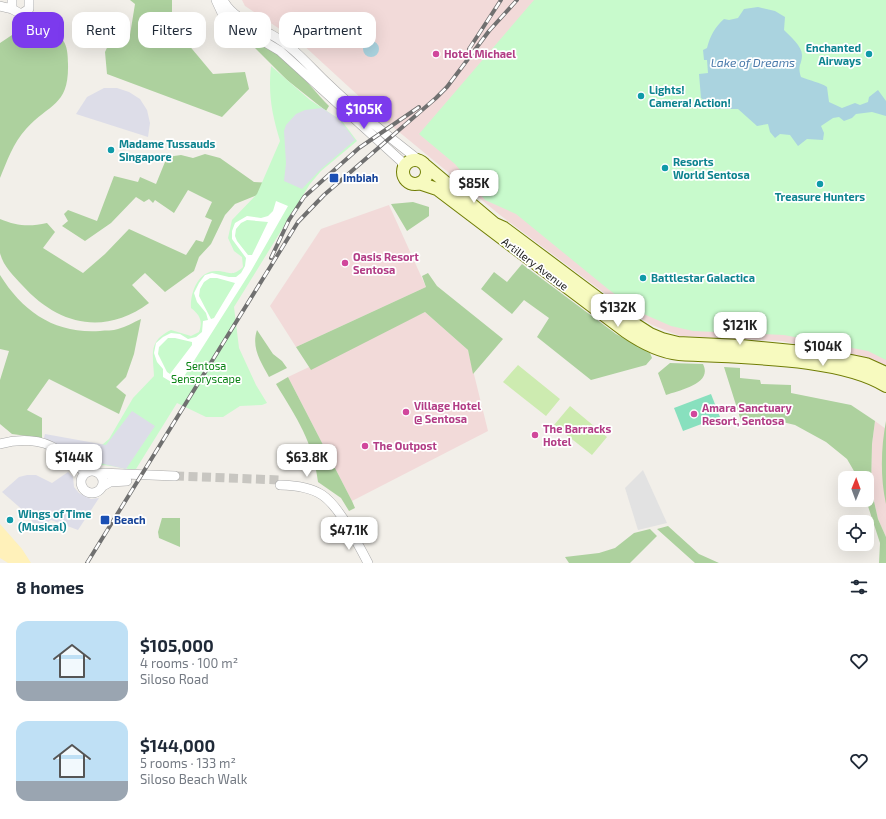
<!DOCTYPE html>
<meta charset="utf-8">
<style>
body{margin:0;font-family:"Exo 2",sans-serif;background:#f6f6f7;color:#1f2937;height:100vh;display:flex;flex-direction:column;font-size:15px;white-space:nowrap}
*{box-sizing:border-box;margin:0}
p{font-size:13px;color:#747a83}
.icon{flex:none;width:22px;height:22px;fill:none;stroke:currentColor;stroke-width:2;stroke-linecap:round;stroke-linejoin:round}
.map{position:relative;height:563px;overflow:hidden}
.drawer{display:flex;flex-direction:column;background:#fff;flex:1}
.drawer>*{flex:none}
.banner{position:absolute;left:12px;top:12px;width:400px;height:36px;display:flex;gap:8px}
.needle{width:26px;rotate:1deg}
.buttons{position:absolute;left:838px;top:471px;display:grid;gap:8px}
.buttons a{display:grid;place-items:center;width:36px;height:36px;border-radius:8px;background:#fff;box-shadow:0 4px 16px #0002;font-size:20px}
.price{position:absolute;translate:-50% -34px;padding:0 9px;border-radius:8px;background:#fff;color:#222;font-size:13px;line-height:26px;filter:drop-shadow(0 1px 2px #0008)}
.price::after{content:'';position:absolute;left:50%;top:24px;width:12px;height:9px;margin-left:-6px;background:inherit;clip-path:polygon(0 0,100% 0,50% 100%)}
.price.on{background:#7c3aed;color:#fff}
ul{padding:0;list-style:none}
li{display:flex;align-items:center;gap:12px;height:100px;padding:0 16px}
li span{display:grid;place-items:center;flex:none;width:112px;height:80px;border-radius:12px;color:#555}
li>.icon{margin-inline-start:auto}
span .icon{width:48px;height:48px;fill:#fffc;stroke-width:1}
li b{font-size:17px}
h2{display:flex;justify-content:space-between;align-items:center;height:48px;padding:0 16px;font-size:17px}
.pill{padding:0 14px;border-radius:12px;background:#fff;box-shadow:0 4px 16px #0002;font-size:14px;line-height:36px}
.pill.on{background:#7c3aed;color:#fff}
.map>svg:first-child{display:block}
.commercial{fill:#f2dad9}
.grass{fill:#cdebb0}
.forest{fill:#add19e}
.sand{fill:#fff1ba}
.park{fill:#c8facc}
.pitch{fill:#88e0be}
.parking{fill:#e2e2e2}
.plaza{fill:#dddde8}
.water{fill:#aad3df}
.pier{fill:#fff;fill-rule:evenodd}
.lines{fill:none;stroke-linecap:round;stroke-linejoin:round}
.street-tunnel{stroke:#c8c6c1;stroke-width:9;stroke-dasharray:9 4.5;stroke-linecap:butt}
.street-casing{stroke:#a9a9a9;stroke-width:10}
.secondary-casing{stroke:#707d05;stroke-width:14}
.street{stroke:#fff;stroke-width:9}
.secondary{stroke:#f7fabf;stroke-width:12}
.rail-casing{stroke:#707070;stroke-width:4}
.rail{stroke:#fff;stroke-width:2.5;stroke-dasharray:8;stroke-linecap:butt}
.hotel-dot{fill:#d1479c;stroke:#fff;stroke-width:1.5}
.culture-dot{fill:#0f9aa8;stroke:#fff;stroke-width:1.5}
.transit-dot{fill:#1a4fb4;stroke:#fff;stroke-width:1.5}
.labels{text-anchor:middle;stroke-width:3.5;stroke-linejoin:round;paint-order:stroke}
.culture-label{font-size:11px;font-weight:bold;fill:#0d838f;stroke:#fff;text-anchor:start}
.hotel-label{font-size:11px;font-weight:bold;fill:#b23c85;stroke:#fff;text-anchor:start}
.transit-label{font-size:11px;font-weight:bold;fill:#164399;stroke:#fff;text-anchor:start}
.street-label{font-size:11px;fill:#222;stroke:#fff}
.park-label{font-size:11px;fill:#0c8416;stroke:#fff}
.water-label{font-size:12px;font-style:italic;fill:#4a7aab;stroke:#fff}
</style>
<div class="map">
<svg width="886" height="563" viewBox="0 0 886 563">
<rect width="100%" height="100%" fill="#f2efe9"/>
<!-- commercial -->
<path class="commercial" d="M242,0H886V367L868,359L781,341L680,336L652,325L627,310L500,215L387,122L301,43L245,6Z
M389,205L426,287L296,347L270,306L321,229Z
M425,312L468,350L488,431L352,501L288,377Z
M875,421L886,429V537L878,519L871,488L872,444Z"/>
<!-- grass -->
<path class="grass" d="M518,365L560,399L546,416L503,382Z
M570,406L607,437L592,455L554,425Z"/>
<!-- forest -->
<path class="forest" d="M130,0H172V25L213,74L245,72L249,89L222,117L107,74L105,52L112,37L129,41L135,4Z
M33,14L48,15V26C64,38 68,43 68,64C69,106 50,103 26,129C13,143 7,161 0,178V43L21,29Z
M241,34C278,44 304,80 329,106L326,111L287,80Z
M205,154L220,158L254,182L272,183L265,192L235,204L225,215L211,244L199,257L194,271L165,292L145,273L132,285L149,303C104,336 58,325 22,285C14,276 3,266 0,253C0,243 0,230 0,219C17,226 29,227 47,223L55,232L43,248L83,273L105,254L129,229L186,255L196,240L203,242L212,220L205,217L212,202L188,190L174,213L155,200L153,203L149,199L144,202L136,197L111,223L85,241L62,226L68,221L64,214L68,210L97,221L114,176L138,182L140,177L156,184L167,157L181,155L193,158Z
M413,202L429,207V216L407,231L391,204Z
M522,264L616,334L650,353L652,358L646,365L591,380L537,337L549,318L524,300L512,314L481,289L494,272L507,282Z
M428,273L437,286L503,339L473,374L468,350L425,312L311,370L296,347L426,287L422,276Z
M0,275C23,312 55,334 100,331C106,330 113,331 118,329C126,327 134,322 141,319L134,354L126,377L116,387L126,395L119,414L49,379L27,410L42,418V438L12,434L0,424V380L9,351L0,349Z
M257,330L273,354L282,361L287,368L269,377C261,362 251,348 257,330Z
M670,363L703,364C713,384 680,390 666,395L658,373Z
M724,367L740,368V378L760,380L761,384L791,385V393L851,405L875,421L872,444L871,488L878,519L886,537V563H879L880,543L866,500L867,478H858L847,459L826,442L795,425L774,420L742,424Z
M288,377L352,501L355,508L349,511L341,498L318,482C313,441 297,419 276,384Z
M886,421V504C880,477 881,447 886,421Z
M162,518H180V547L159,538L158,532Z
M668,526L699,554L719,563H695L657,529Z
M650,529L657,536L630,563H569L565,557L599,553L615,548L634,533Z"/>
<!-- sand -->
<path class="sand" d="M0,524L22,549L31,563H8L0,558Z"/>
<!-- park -->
<path class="park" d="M534,0H886V360L868,351L784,335L693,331L671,326L639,312L608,289L516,214L485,200L455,164L419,134Z
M271,66L310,100L342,121L357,141L321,171L310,184L234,307L239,348L256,385L267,403L262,405L240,406L223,417H206L177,403L136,469C124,470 113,465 101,465C93,465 86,468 78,465L109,439L133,398L154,376C153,354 148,341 171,330L191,336L199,332C203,321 200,315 191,308C190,293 198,271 216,271C229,271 231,278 243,267L242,257L234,251L228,238L232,220L257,194L280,141C272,114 268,95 271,66Z"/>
<!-- pitch -->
<path class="pitch" d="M711,394L720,417L683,431L674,408Z"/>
<!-- parking -->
<path class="parking" d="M643,470L667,523L638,530L625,488Z"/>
<!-- plaza -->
<path class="plaza" d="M104,88H117L129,92L140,99L147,110L150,123L148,137L76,114L87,97Z
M322,108L340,120L355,140L320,170L302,189L284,181L286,163L284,131L286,125L296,114L305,110Z
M132,411L155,426L126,469L99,463L84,466L77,464L67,449L44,438L45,434L106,445Z
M68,472L73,477L74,487L79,493L91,499L99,498L78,530L51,520L39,530L25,512L2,492L19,477L27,475H36L52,483Z"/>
<!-- water -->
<path class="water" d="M758,7L775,11L785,17L784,30C790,36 802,46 802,55C802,65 797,65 801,77C810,81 820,82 827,87L829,102L842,108L855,103L860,105L868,102L869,97L878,90L886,101V116L872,112L856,114L852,118L844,121L839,117L833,118L821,126L824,133L823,140L807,139L798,146L790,135L780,134L775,138L770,132L768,124L757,126L738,109H716L701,98L699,74L708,73L707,60H704L703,50L707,48C710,36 715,27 724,19L729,20L738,18L744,9Z
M363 49a8 8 0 1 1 16 0a8 8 0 1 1-16 0Z"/>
<!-- pier -->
<path class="pier" d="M276,201L288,206L251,271L178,386L163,377V369L157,362L154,353L156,343L163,337L171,333L180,334L188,339L196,337L202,332L203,321L208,320L206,313L197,302L194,293L199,283L205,275L212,273L229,277H236L241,273L245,266L246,258L232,239V231L235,223L247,216L261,218L268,216L273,211ZM247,220L268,222L252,255H248L237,241L235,236L236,229L241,223ZM210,278H217L235,283L214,318L211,319L199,296L200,289L204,282ZM168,338H175L192,342V345L170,374L167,372L158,354L159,347Z"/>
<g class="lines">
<!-- street-tunnel -->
<path class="street-tunnel" d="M175,476L281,480"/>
<!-- street casing -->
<g class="street-casing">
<path id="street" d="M12,0V9L21,14L29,9V0
M216,0L222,13L230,21L280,51L401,161L404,167
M223,0C233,19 254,25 272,35C294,47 309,66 327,83C356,111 388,136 420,161
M0,6L12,9
M0,444C17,439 42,438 57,450C67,458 75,468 87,471
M81 482a11 11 0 1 1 22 0a11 11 0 1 1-22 0Z
M100,473L175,476
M280,485C319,486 330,496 349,528C355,539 362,551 368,563
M103,486L110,482L127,481"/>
</g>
<!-- secondary casing -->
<g class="secondary-casing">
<path id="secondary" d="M403 172a12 12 0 1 1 24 0a12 12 0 1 1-24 0Z
M425,165L495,224L504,228L619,314L650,334L662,339L678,343L741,346L813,353L866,364L886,373
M419,183L437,189L625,331C641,342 659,352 679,354C736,358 838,356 886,386"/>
</g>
<!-- street -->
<use href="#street" class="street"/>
<!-- secondary -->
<use href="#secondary" class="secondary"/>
<!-- rail casing -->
<g class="rail-casing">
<path id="rail" d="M469,49L501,0
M271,258L289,220L304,197L359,148L419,107
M87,563L298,222L324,195L436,98L447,87L489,31L517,0"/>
</g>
<!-- rail -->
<use href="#rail" class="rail"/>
</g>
<!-- markers -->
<g class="hotel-dot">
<circle cx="436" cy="54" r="4"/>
<circle cx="345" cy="263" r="4"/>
<circle cx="406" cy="412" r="4"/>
<circle cx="694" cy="414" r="4"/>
<circle cx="535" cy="435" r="4"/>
<circle cx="365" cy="446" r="4"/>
</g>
<g class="culture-dot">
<circle cx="869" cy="54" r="4"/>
<circle cx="641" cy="96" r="4"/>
<circle cx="111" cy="150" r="4"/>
<circle cx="665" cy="168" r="4"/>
<circle cx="820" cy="184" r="4"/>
<circle cx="643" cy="278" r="4"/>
<circle cx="10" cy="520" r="4"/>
</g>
<g class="transit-dot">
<rect x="329" y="173" width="10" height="10" rx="2"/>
<rect x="100" y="515" width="10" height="10" rx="2"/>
</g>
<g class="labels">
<!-- culture labels -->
<g class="culture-label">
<text x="861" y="52" text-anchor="end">Enchanted<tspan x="861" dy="13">Airways</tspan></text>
<text x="649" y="94">Lights!<tspan x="649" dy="13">Camera! Action!</tspan></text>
<text x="119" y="148">Madame Tussauds<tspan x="119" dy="13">Singapore</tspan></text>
<text x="673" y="166">Resorts<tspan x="673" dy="13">World Sentosa</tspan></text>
<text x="820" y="201" text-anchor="middle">Treasure Hunters</text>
<text x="651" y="282">Battlestar Galactica</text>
<text x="18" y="518">Wings of Time<tspan x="18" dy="13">(Musical)</tspan></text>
</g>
<!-- hotel labels -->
<g class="hotel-label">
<text x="444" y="58">Hotel Michael</text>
<text x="353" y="261">Oasis Resort<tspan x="353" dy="13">Sentosa</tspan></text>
<text x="414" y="410">Village Hotel<tspan x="414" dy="13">@ Sentosa</tspan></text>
<text x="702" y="412">Amara Sanctuary<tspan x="702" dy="13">Resort, Sentosa</tspan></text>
<text x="543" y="433">The Barracks<tspan x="543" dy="13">Hotel</tspan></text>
<text x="373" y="450">The Outpost</text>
</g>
<!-- transit labels -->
<g class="transit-label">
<text x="343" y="182">Imbiah</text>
<text x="114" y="524">Beach</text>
</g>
<!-- street labels -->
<g class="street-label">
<text transform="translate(535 264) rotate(37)" y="4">Artillery Avenue</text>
</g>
<!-- park labels -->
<g class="park-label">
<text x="206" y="370">Sentosa<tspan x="206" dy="13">Sensoryscape</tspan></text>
</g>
<!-- water labels -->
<g class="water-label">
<text x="753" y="67">Lake of Dreams</text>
</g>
</g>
</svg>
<div class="buttons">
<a><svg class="needle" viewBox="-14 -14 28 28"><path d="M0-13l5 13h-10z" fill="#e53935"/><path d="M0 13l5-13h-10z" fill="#747a83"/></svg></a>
<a><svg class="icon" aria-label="locate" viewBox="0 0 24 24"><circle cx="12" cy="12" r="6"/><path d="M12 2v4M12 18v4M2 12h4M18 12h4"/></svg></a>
</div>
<b class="price on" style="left:364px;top:130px">$105K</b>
<b class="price" style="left:474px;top:204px">$85K</b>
<b class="price" style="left:618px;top:328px">$132K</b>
<b class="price" style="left:740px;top:346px">$121K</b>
<b class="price" style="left:823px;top:367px">$104K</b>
<b class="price" style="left:74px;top:478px">$144K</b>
<b class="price" style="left:307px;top:478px">$63.8K</b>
<b class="price" style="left:349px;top:551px">$47.1K</b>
<div class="banner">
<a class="pill on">Buy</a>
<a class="pill">Rent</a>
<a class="pill">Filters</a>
<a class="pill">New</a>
<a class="pill">Apartment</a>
</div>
</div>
<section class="drawer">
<h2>8 homes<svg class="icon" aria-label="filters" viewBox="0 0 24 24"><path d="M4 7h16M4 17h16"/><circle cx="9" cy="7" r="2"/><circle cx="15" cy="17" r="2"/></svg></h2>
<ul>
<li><span style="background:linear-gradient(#bfe0f5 75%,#9aa5b1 0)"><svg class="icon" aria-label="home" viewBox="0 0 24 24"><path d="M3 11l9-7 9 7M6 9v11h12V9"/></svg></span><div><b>$105,000</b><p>4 rooms · 100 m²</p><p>Siloso Road</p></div><svg class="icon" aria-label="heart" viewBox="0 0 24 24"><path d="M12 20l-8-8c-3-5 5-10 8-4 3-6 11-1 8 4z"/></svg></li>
<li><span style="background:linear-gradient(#bfe0f5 75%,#9aa5b1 0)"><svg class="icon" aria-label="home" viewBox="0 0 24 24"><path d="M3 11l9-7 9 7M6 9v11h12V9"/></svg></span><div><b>$144,000</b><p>5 rooms · 133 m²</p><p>Siloso Beach Walk</p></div><svg class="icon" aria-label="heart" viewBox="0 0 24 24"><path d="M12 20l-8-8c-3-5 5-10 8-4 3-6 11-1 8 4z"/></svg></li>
</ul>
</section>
